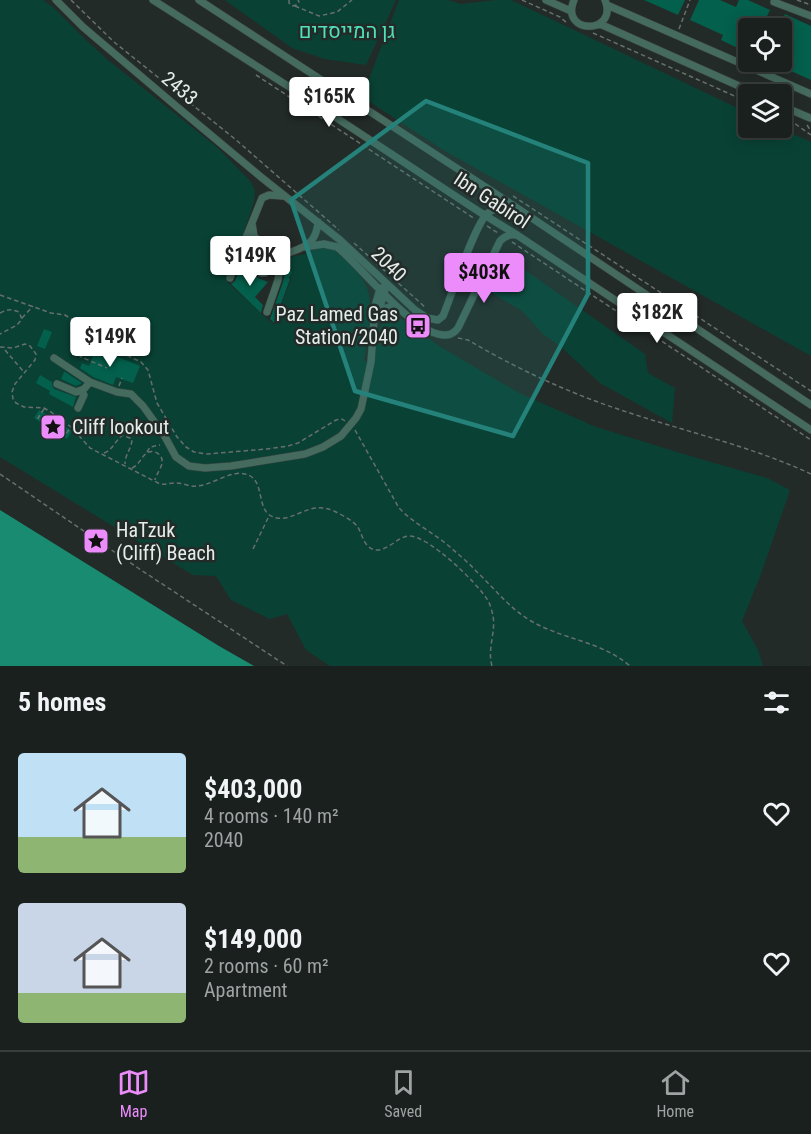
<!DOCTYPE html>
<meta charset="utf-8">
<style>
body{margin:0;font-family:"Roboto Condensed",Heebo,sans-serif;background:#272d2b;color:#f1f3f6;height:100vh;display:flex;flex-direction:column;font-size:22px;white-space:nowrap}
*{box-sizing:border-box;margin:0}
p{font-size:20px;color:#9fa3a4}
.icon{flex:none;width:33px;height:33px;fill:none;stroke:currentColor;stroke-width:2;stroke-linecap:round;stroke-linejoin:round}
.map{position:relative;height:666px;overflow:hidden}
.side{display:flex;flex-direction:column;background:#1a201e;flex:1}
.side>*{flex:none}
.controls{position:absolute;left:738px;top:18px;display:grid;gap:12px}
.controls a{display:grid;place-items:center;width:54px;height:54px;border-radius:6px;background:#1a201e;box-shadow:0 3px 15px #0003,0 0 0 2px #383e3c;font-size:30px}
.price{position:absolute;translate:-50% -51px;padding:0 14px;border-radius:6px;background:#fff;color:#222;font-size:20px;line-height:39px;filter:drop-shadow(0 2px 3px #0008)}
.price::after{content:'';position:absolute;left:50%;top:36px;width:18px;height:14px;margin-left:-9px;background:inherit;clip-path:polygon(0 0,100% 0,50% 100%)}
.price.current{background:#ec8cfb;color:#111}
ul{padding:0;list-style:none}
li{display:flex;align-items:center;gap:18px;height:150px;padding:0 18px}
li span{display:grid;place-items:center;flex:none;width:168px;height:120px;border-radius:6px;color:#555}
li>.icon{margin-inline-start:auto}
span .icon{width:72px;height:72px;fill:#fffc;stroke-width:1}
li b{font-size:26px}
h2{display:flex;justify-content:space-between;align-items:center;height:72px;padding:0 18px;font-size:26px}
.tab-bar{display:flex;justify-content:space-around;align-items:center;height:84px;border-top:2px solid #383e3c;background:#1a201e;font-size:16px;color:#9fa3a4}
.tab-bar a{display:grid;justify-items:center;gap:3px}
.tab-bar .current{color:#ec8cfb}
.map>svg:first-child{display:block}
.green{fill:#094235}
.water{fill:#198b70}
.building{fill:#03604c}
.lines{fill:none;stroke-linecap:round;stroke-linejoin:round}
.minor-casing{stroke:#3e4643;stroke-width:8}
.path{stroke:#686f6c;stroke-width:1.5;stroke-dasharray:4.5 3;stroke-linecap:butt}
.minor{stroke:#456a5e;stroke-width:7}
.marked{fill:#24827a;fill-opacity:0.2;stroke:#24827a;stroke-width:4.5;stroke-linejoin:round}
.labels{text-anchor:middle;stroke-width:5;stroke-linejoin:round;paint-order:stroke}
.park-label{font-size:20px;fill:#50e0ba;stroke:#232b28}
.street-label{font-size:20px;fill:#e6ecea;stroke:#232b28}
.poi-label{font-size:20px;fill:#e6ecea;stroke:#232b28;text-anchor:start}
</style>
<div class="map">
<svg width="811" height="666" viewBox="0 0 811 666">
<rect width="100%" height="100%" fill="#232b28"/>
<!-- green -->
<path class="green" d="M0,0H43L54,8L87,41L108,60L218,148L251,182L255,191L254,202L227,282L274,325L291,279V272L286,266L288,259C295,255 300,255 307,254C309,253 313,250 316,249C322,246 329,248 335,251C345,260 357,270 364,282C376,300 367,340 364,361L373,362C376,345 375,325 390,315L397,316L439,346L519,393L596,427L690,456L767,478L790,490L761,574L742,621L758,650L763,666H330L306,650L287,614L270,619L231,600L216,576L193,575L0,457Z
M225,0H396L366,65L325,59L292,48Z
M399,0H448L461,4L497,0H511L748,113V128H780L811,142V356L445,151L362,97Z
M502,254L645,354L648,373L675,388L672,423L600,383L561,347L543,334L522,311L492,293L485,290Z"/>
<!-- water -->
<path class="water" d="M0,510L219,646L254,666H0Z"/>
<!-- building -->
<path class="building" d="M644,0H685L678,15Z
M699,0H720L736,7L739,0H748L770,10L761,28H748V53L721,40L723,35L690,20Z
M785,14L811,26V80L791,71L790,73L765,62H782V28H779Z
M257,247L267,257L261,263L252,252Z
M249,266L258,278L268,282L255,297L263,305L261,313L231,284L235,281L239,271L242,274Z
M286,266L292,272L289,278L290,279L274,323L270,319L283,282Z
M44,329L52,332L45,349L37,346Z
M96,348L140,366L133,383L116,377L113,385L93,377L80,368L82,363L89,366Z
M64,372H65L82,383L76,386L61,379Z
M40,375L52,382V385L54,389L76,397L73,407L49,394L50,391L36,383Z
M39,410L72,431L67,439L34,418Z"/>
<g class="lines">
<!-- minor casing -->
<g class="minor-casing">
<path id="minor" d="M56,0L83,27L176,106L261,177L340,240L415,310L427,318L438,320L443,316C451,297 476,221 488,213C496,207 507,208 516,209
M153,0L291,88L478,211L517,235L811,430
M199,0L490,190L811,405
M546,0L571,11
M574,0C559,35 619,35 605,0
M774,2L811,16
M607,5L811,94
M600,24L757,94
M782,106L810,118
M282,196L269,195L262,198L243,245L244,251L261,273H265C280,242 315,260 318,222
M252,223L254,236L273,255L283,254L280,265L278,280L267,312
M304,247L324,244L337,247C362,267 415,337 446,335C452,335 455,332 458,328L500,241C504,237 508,234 515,235
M230,278L242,247
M378,315C383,307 391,305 399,309
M377,317L385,290
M54,358L90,382L117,392L131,394L143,406L164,435L176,457L189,466L205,468L231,466L305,454L323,447L341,436L356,418L361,409L371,362L375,306L380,289L387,285
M57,384L76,392L84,389L90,382
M78,408L84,395L81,391"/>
</g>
<!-- path -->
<path class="path" d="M71,0L114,42L235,139L339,230
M289,0V3L292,6L296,5L299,2L298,0
M522,0L560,17L567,23
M797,0L811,5
M295,6L319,16L337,12L352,0
M679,29L690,0
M593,33L748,102
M256,75L475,219
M782,117L794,123L811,135
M807,125L811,131
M513,196L811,391
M487,226L498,233
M512,242L811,440
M354,243L426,308
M0,295L51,313L65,315L73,320L107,346L141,362L148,370L157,403L177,437L186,447L194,452L207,454L267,449L288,446L298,443L336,420L342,419L345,421
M0,313C8,309 11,309 19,312L22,319L17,325L0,334
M22,318L33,306
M458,338L468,340C519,370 573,395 630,413C691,433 753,447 811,474
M0,347L13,348L25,344L30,346L36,354L35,360L15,384L12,392L13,399L16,403L24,407L44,408L51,412L71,427L90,448L160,484C166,485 168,483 174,483C181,482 189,487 196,486C211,486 230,470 245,474C268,479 253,514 277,518C296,521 309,500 334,511C342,515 352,520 357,526C363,534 363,549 377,550C389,550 398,536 410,536C430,537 476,582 487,599C490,603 492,611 493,616C496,632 487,649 492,666
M74,348L81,357L107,368
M5,350L23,371
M81,357L90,340
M119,386L122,378
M44,409L38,418L65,435L71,427
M355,430L399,508C414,524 434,533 450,547C459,555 469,563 477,572C495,589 509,608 531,621C564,640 601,641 630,666
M147,452L150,447L160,445
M104,453C114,449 115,440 123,435L132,439C132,448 125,454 125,464
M132,468C140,465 142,454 149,452C155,450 163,455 162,462C162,468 156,474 155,480
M0,474L138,568L287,666
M253,549L269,516"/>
<!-- minor -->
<use href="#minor" class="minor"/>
</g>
<!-- marked area -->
<path class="marked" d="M426,101L588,163V294L513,436L355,391L291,200Z"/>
<!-- icons -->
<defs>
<g id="bus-square" transform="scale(1.35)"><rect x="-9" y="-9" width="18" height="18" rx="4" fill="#ec8cfb" stroke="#232b28"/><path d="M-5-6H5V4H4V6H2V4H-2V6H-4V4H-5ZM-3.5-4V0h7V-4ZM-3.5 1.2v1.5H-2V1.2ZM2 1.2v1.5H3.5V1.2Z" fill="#111"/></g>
<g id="sight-square" transform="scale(1.35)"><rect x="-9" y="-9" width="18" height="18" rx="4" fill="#ec8cfb" stroke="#232b28"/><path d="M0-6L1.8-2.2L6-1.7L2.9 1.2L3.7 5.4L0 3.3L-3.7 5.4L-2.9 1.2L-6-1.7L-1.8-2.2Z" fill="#111"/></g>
</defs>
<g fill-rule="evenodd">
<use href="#bus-square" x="418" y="326"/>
<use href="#sight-square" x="53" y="427"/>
<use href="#sight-square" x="96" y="541"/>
</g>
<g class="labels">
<!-- park labels -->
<g class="park-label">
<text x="347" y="38">גן המייסדים</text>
</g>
<!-- street labels -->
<g class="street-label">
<text transform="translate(180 88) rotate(40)" y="7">2433</text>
<text transform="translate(492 200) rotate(33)" y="7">Ibn Gabirol</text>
<text transform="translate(389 264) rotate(44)" y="7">2040</text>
</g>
<!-- poi labels -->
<g class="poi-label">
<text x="398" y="321" text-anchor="end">Paz Lamed Gas<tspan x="398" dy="23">Station/2040</tspan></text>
<text x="72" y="434">Cliff lookout</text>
<text x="116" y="537">HaTzuk<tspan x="116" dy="23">(Cliff) Beach</tspan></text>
</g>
</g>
</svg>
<div class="controls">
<a><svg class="icon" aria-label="locate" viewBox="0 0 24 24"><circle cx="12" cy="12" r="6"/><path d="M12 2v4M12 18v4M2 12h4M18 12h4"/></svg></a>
<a><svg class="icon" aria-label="layers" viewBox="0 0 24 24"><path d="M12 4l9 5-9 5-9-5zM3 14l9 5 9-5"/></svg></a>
</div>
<b class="price" style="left:329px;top:128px">$165K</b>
<b class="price" style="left:250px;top:287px">$149K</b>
<b class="price current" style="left:484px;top:304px">$403K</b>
<b class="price" style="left:657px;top:344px">$182K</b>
<b class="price" style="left:110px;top:368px">$149K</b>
</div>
<section class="side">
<h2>5 homes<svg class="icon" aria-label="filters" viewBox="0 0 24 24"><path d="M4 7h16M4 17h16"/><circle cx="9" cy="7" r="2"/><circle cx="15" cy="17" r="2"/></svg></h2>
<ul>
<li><span style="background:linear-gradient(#bfe0f5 70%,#8fb573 0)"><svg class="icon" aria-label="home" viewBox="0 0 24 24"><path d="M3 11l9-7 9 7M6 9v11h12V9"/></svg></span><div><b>$403,000</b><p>4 rooms · 140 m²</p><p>2040</p></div><svg class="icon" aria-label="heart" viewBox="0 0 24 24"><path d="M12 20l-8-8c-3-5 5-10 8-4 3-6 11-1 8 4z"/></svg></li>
<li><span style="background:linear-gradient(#c9d6e8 75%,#8fb573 0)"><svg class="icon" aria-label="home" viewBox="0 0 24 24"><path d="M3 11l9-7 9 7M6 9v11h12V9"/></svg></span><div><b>$149,000</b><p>2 rooms · 60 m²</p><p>Apartment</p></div><svg class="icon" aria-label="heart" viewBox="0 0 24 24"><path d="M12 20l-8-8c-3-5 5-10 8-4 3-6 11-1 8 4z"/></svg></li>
</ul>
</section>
<nav class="tab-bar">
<a class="current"><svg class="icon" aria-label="map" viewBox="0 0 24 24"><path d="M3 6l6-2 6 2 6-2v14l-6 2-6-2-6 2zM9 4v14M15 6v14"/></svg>Map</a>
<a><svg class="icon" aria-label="saved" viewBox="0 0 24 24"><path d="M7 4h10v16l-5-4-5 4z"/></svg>Saved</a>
<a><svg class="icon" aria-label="home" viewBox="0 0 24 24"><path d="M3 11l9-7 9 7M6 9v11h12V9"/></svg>Home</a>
</nav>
